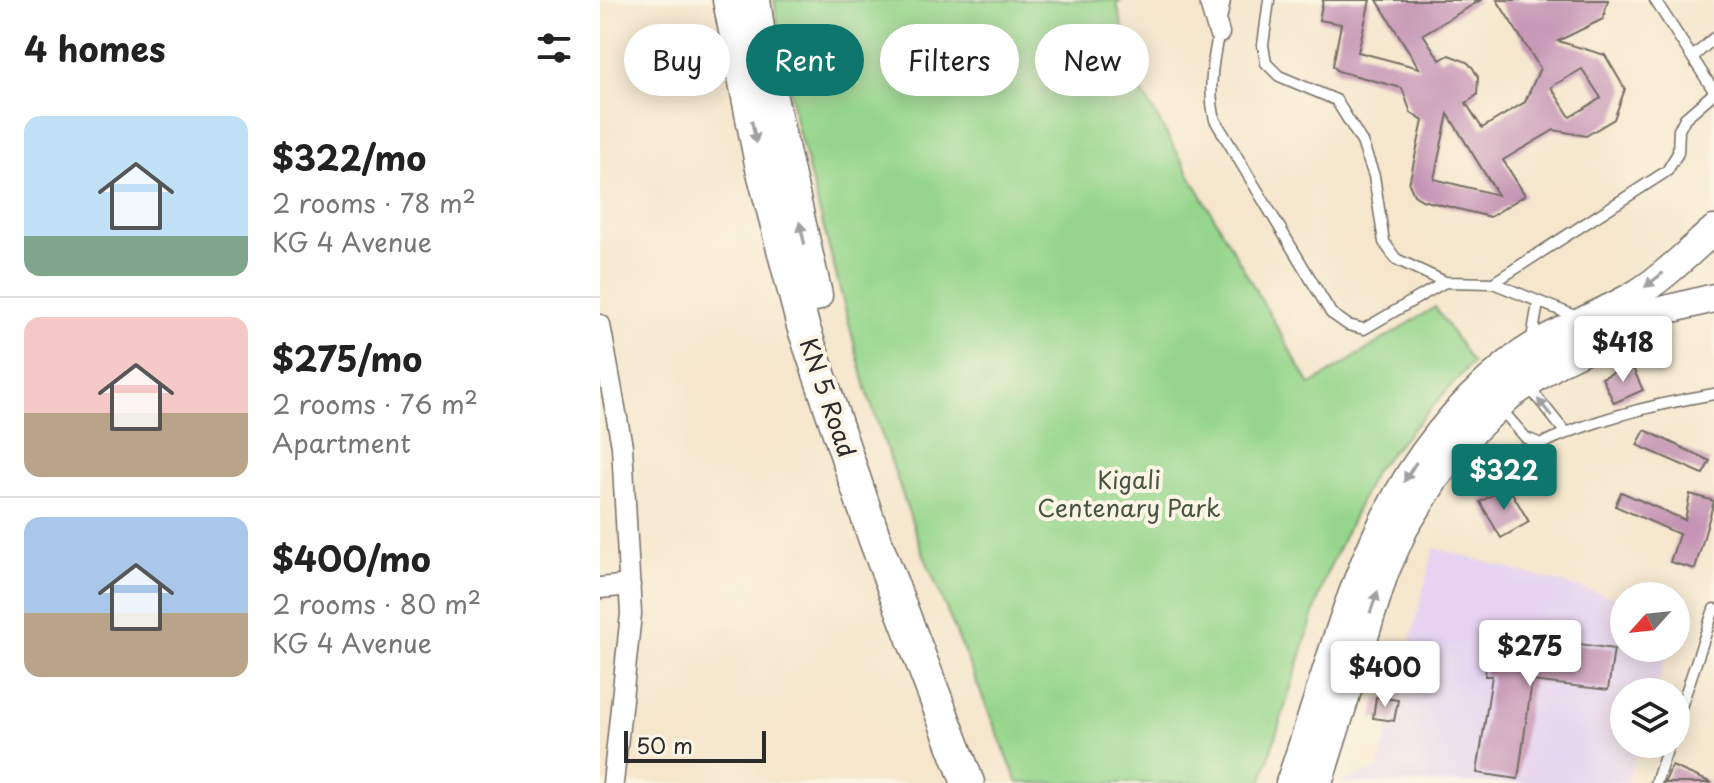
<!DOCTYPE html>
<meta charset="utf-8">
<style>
body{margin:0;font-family:"Playpen Sans",sans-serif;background:#f6f6f6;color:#222;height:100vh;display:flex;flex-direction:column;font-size:30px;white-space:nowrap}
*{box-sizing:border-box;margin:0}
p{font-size:26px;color:#767676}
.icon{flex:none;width:44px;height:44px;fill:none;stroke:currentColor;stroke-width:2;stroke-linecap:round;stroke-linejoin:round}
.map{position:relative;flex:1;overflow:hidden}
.panel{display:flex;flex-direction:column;background:#fff;width:600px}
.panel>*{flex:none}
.hud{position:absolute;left:24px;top:24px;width:760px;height:72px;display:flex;gap:16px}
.needle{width:52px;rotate:243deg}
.fabs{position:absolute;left:1010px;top:582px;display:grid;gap:16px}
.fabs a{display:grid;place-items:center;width:80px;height:80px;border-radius:50%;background:#fff;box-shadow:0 4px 20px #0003;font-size:40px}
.scale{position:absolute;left:24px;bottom:20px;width:142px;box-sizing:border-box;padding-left:8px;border:4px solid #2b2b2b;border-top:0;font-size:22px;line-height:28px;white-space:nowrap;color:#2b2b2b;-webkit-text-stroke:6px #fcf5e5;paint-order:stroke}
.price{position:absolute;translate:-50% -68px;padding:0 18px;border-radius:8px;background:#fff;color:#222;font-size:26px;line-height:52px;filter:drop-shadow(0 2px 4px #0008)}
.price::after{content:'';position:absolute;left:50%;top:48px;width:24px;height:18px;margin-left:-12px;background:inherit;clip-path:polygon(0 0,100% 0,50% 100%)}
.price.on{background:#0f766e;color:#fff}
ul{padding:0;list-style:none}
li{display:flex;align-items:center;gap:24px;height:200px;padding:0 24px}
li+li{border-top:2px solid #e0e0e0}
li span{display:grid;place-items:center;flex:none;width:224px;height:160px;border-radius:16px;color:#555}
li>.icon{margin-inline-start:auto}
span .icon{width:96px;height:96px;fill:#fffc;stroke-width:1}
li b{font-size:34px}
h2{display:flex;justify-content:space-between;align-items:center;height:96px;padding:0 24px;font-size:34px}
.pill{padding:0 28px;border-radius:36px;background:#fff;box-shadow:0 4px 20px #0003;font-size:28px;line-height:72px}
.pill.on{background:#0f766e;color:#fff}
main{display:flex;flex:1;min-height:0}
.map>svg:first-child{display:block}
.built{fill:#e5d3f1}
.green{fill:#96d68c;stroke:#60805c;stroke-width:2}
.building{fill:#c594b5;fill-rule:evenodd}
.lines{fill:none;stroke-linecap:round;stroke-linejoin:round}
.lane-casing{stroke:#726c63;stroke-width:13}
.street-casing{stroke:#726c63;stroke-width:23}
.secondary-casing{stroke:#726c63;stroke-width:31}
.primary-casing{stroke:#726c63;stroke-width:35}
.lane{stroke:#fff;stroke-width:10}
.street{stroke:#fff;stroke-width:20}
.secondary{stroke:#fff;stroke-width:28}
.primary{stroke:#fff;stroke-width:32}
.oneway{fill:#a0a0a0}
.labels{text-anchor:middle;stroke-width:8;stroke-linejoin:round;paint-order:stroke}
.street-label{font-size:24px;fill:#2b2b2b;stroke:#fcf5e5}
.park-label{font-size:24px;fill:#465643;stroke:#fcf5e5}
</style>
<main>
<section class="panel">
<h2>4 homes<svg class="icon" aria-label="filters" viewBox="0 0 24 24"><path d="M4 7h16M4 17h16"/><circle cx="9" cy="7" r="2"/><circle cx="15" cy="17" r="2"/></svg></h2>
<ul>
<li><span style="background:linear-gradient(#bfe0f5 75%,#7fa58c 0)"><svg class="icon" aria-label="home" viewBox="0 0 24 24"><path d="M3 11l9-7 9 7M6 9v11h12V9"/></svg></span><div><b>$322/mo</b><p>2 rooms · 78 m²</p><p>KG 4 Avenue</p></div></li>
<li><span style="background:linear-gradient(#f6c9c9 60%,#b9a48a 0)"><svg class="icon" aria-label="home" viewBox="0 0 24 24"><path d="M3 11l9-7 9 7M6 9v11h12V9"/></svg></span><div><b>$275/mo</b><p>2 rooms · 76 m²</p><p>Apartment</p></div></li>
<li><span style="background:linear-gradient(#a9c7e8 60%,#b9a48a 0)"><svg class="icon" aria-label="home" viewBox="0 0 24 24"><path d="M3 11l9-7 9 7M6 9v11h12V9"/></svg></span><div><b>$400/mo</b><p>2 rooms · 80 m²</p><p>KG 4 Avenue</p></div></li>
</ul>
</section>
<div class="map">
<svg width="1114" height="783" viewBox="0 0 1114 783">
<rect width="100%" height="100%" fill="#fcf5e5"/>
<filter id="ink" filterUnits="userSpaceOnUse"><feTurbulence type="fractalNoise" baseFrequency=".0125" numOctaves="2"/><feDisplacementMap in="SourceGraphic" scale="16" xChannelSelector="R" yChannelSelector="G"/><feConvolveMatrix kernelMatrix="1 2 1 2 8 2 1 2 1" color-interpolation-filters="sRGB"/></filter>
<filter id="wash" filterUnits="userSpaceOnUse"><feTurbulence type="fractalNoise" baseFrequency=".006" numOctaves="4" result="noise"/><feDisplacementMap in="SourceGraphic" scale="32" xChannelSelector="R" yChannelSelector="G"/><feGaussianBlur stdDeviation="1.8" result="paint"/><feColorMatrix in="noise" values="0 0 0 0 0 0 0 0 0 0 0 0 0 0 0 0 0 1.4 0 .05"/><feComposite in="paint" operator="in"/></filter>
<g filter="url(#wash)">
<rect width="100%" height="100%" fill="#f5e6cc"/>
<!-- built -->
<path class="built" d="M834,548L1024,600V648H1069L1055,692H1024V744H1039L1027,783H737L778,770Z"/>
<!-- green -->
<path class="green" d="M174,0H522L517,4L535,79L710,385L835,307L872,363L775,470L726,575L661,783H418L321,548L267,392L196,122Z"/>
<g id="blocks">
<!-- building -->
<path class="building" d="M723,0H770L758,52L819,68L777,0H881L823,34L840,60L849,55L867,62L873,68L878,77L877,95L866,103L882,128L925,102L940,68L897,0H1008L1003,19L958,41L1005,55L1025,89L1014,119L986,136L954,130L903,160L925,195L890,217L822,200L814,195L809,184L823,121L811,113L802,88L738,71L733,66L741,24L719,20ZM982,69L1001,98L970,117L951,87ZM848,114L898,195L834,179Z
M1031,364L1043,390L1014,403L1002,378Z
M1045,430L1110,461L1103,474L1037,445Z
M908,486L929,522L901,538L880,502Z
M1021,492L1085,520L1090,494L1114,501L1095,569L1070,562L1079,534L1015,506Z
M890,629L979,639V644L1014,649L1008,690L932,681L918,779L877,773L892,676H885Z
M776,697L798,700L794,721L773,718Z
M1072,766L1112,783H1064Z"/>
</g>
</g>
<g filter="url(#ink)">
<use href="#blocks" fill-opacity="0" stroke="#726c63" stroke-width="2"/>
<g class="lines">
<!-- lane casing -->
<g class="lane-casing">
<path id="lane" d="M625,0C618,39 605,81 615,120L731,313L748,325L764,329L845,282
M669,0L663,45L666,63L679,76L736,100L762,142L774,176L784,242L796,259L845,282L893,283L977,317
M1055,0L1114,91
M1093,57L1114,38
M893,283L1067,171L1078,153L1079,130L1085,118L1114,93
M931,344L938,303
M929,387L965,432
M899,407L926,438L941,444C994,419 1056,404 1114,394
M1076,722L1114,609
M1056,783L1069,744"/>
</g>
<!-- street casing -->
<g class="street-casing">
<path id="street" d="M609,0L619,33
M0,325L22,446L31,614L13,783
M0,588L30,585"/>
</g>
<!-- secondary casing -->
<g class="secondary-casing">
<path id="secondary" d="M690,783C746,624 768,478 907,365C945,334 992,320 1035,295C1063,278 1089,252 1114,230
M718,783L784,573L804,528L835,478L870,434L909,396L959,362L1061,311L1114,298"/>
</g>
<!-- primary casing -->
<g class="primary-casing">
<path id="primary" d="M129,0L161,164L203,326L274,537L368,783
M154,0L163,63L216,295"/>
</g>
<!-- lane -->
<use href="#lane" class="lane"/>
<!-- street -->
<use href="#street" class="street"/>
<!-- secondary -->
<use href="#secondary" class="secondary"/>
<!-- primary -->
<use href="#primary" class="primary"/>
</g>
<!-- one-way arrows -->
<defs><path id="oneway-solid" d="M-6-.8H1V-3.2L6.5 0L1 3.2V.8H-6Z" transform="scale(2)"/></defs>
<g class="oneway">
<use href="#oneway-solid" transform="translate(154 132) rotate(78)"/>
<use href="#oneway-solid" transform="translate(202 233) rotate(-103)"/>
<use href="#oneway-solid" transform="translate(1054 280) rotate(142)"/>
<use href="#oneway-solid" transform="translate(945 408) rotate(-129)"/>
<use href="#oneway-solid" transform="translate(810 472) rotate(122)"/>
<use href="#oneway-solid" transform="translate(774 602) rotate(-71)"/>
</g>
</g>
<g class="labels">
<!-- street labels -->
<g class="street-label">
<text transform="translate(227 398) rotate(71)" y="8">KN 5 Road</text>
</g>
<!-- park labels -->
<g class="park-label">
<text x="529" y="489">Kigali<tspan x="529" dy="28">Centenary Park</tspan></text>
</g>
</g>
</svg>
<div class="fabs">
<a><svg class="needle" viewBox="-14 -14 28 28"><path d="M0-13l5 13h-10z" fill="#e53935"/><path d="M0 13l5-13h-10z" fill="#767676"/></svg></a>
<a><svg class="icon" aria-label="layers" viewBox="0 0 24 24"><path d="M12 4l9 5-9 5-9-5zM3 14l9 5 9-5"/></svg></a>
</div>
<div class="scale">50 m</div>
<b class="price" style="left:1023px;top:384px">$418</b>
<b class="price on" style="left:904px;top:512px">$322</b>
<b class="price" style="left:930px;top:688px">$275</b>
<b class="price" style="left:785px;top:709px">$400</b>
<div class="hud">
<a class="pill">Buy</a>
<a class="pill on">Rent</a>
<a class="pill">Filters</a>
<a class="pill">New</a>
</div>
</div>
</main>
